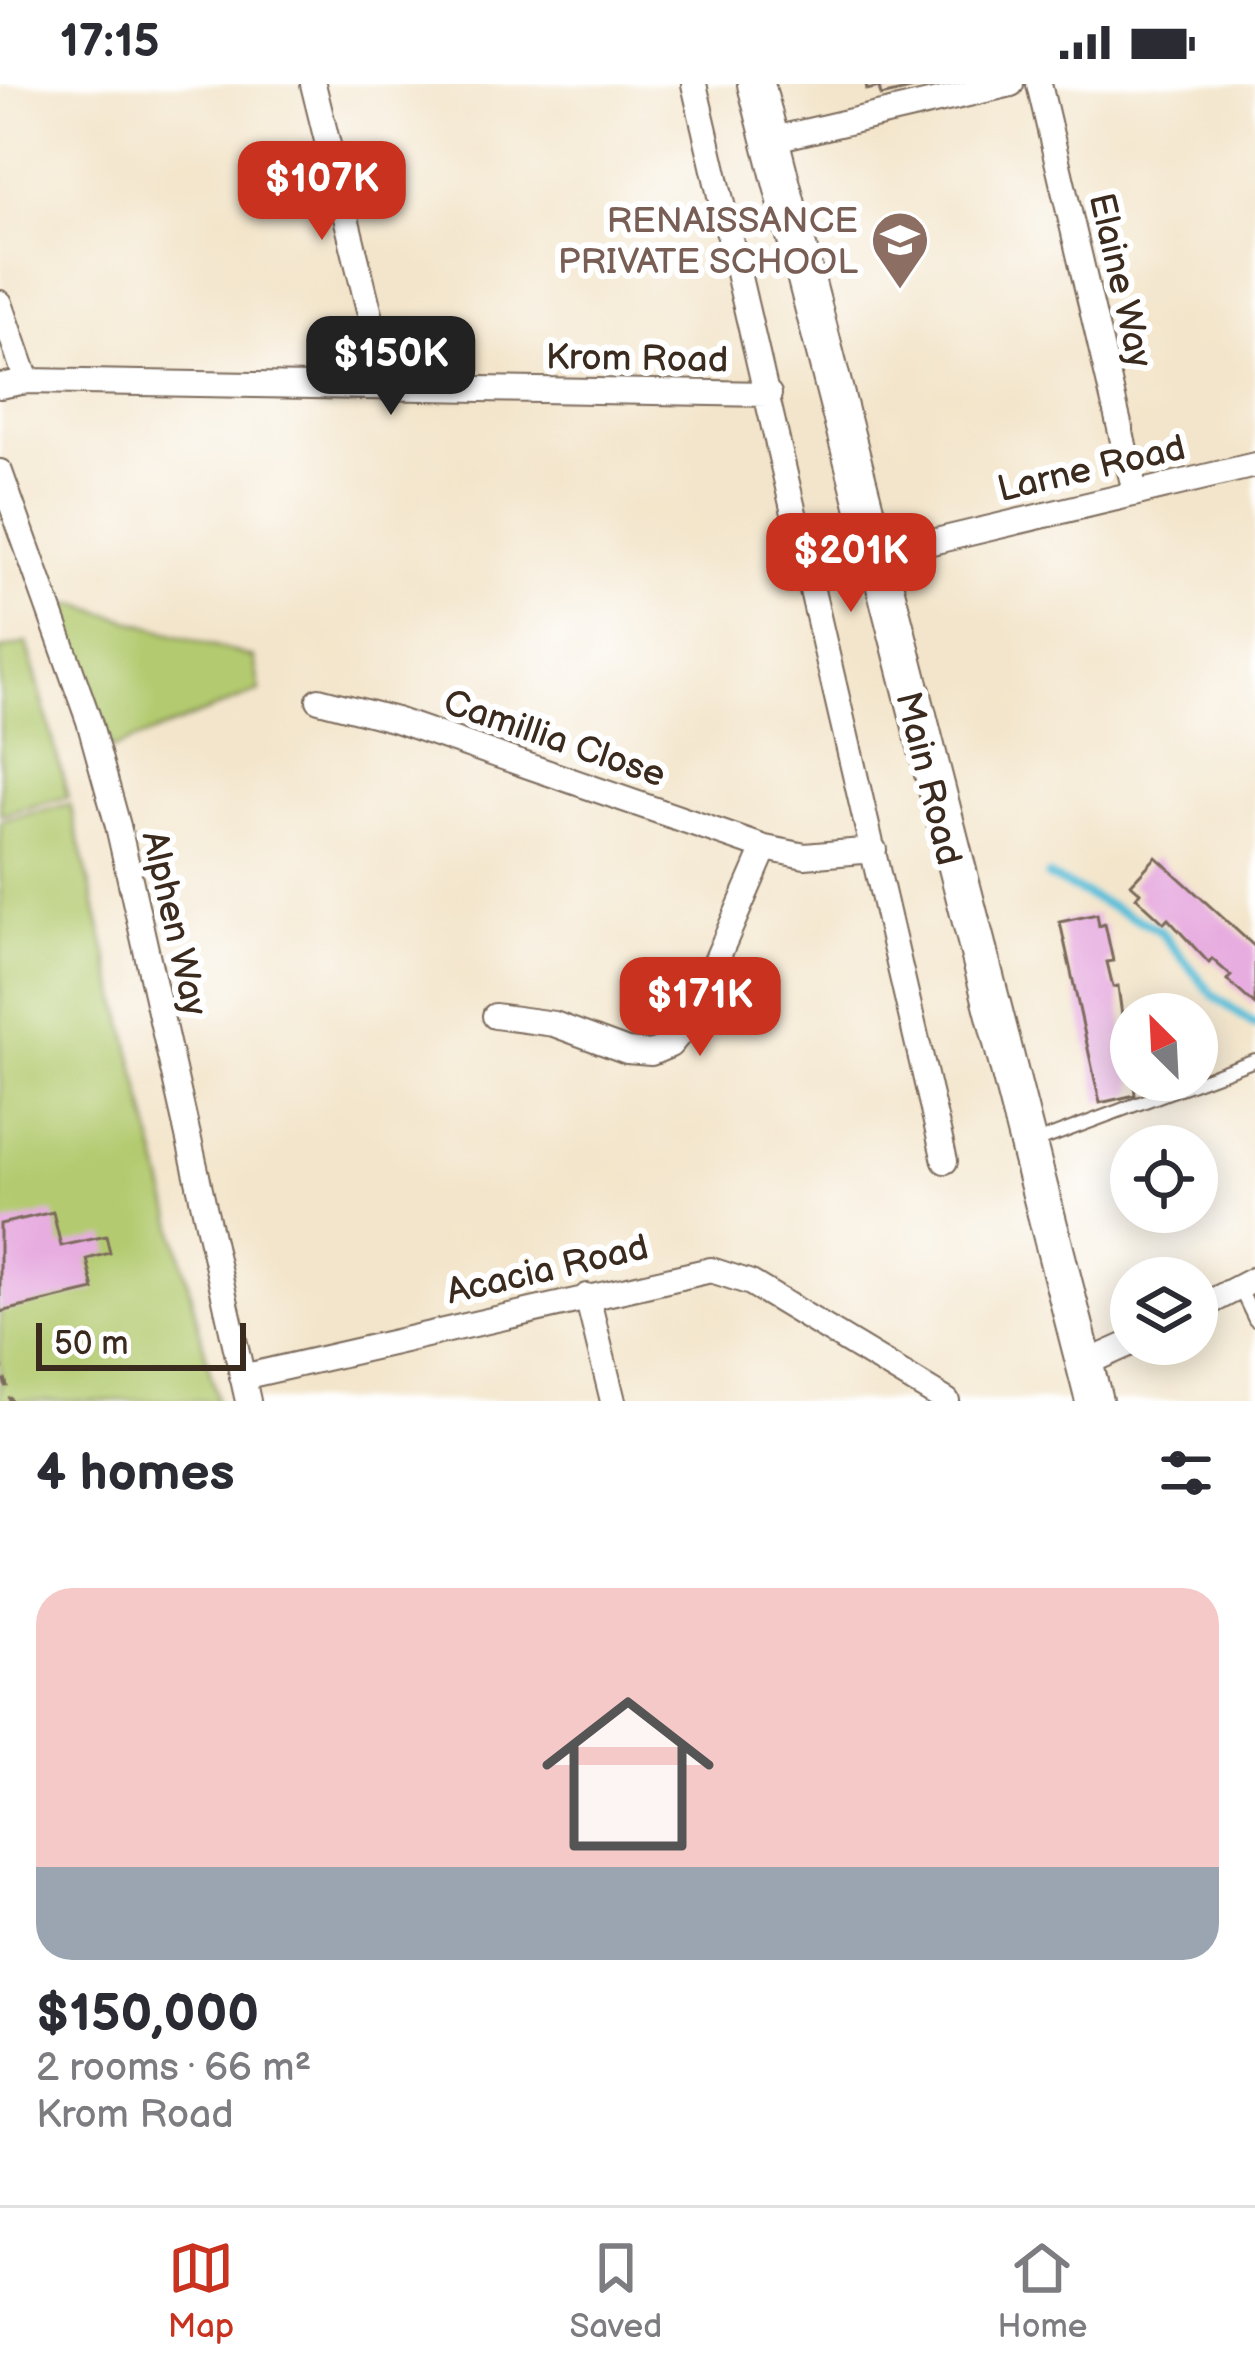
<!DOCTYPE html>
<meta charset="utf-8">
<style>
body{margin:0;font-family:"Balsamiq Sans",sans-serif;background:#f2f2f3;color:#2b2b33;height:100vh;display:flex;flex-direction:column;font-size:45px;white-space:nowrap}
*{box-sizing:border-box;margin:0}
p{font-size:39px;color:#7c7c81}
.icon{flex:none;width:66px;height:66px;fill:none;stroke:currentColor;stroke-width:2;stroke-linecap:round;stroke-linejoin:round}
.map{position:relative;height:1317px;overflow:hidden}
.drawer{display:flex;flex-direction:column;background:#fff;flex:1}
.drawer>*{flex:none}
.needle{width:78px;rotate:336deg}
.buttons{position:absolute;left:1110px;top:909px;display:grid;gap:24px}
.buttons a{display:grid;place-items:center;width:108px;height:108px;border-radius:50%;background:#fff;box-shadow:0 6px 30px #0003;font-size:60px}
.scale{position:absolute;left:36px;bottom:30px;width:210px;box-sizing:border-box;padding-left:12px;border:6px solid #3b2a1e;border-top:0;font-size:33px;line-height:42px;white-space:nowrap;color:#3b2a1e;-webkit-text-stroke:9px #fff;paint-order:stroke}
.price{position:absolute;translate:-50% -102px;padding:0 27px;border-radius:24px;background:#c8321e;color:#fff;font-size:39px;line-height:78px;filter:drop-shadow(0 3px 6px #0008)}
.price::after{content:'';position:absolute;left:50%;top:72px;width:36px;height:27px;margin-left:-18px;background:inherit;clip-path:polygon(0 0,100% 0,50% 100%)}
.price.current{background:#222;color:#fff}
ul{padding:0;list-style:none}
li{display:grid;align-content:center;gap:24px;height:636px;padding:0 36px}
li+li{border-top:3px solid #e1e1e2}
li span{display:grid;place-items:center;height:372px;border-radius:36px;color:#555}
li>.icon{margin-inline-start:auto}
span .icon{width:216px;height:216px;fill:#fffc;stroke-width:1}
li b{font-size:51px}
h2{display:flex;justify-content:space-between;align-items:center;height:144px;padding:0 36px;font-size:51px}
.status{display:flex;justify-content:space-between;align-items:center;height:84px;padding:0 60px;background:#fff;direction:ltr}
.status svg{height:33px;fill:currentColor}
.tab-bar{display:flex;justify-content:space-around;align-items:center;height:168px;border-top:3px solid #e1e1e2;background:#fff;font-size:33px;color:#7c7c81}
.tab-bar a{display:grid;justify-items:center;gap:6px}
.tab-bar .current{color:#c8321e}
.map>svg:first-child{display:block}
.green{fill:#b3ca6f;stroke:#777a46;stroke-width:3}
.lines{fill:none;stroke-linecap:round;stroke-linejoin:round}
.stream{stroke:#5bbfd9;stroke-width:9}
.building{fill:#e7ade0}
.lane-casing{stroke:#7b6b5b;stroke-width:16}
.street-casing{stroke:#7b6b5b;stroke-width:28}
.secondary-casing{stroke:#7b6b5b;stroke-width:40}
.path{stroke:#7b6b5b;stroke-width:4.5;stroke-dasharray:9 9;stroke-linecap:butt}
.lane{stroke:#fff;stroke-width:12}
.street{stroke:#fff;stroke-width:24}
.secondary{stroke:#fff;stroke-width:36}
.labels{text-anchor:middle;stroke-width:12;stroke-linejoin:round;paint-order:stroke}
.education-label{font-size:36px;fill:#785e54;stroke:#fff;text-anchor:end}
.street-label{font-size:36px;fill:#3b2a1e;stroke:#fff}
</style>
<div class="status"><b>17:15</b><svg viewBox="0 0 49 12"><path d="M0 12V9h3v3zM5 12V6h3v6zM10 12V3h3v9zM15 12V0h3v12zM26 1h20v11H26zM47 4h2v5h-2z"/></svg></div>
<div class="map">
<svg width="1255" height="1317" viewBox="0 0 1255 1317">
<rect width="100%" height="100%" fill="#fff"/>
<filter id="ink" filterUnits="userSpaceOnUse"><feTurbulence type="fractalNoise" baseFrequency=".00833" numOctaves="2"/><feDisplacementMap in="SourceGraphic" scale="24" xChannelSelector="R" yChannelSelector="G"/><feConvolveMatrix kernelMatrix="1 2 1 2 8 2 1 2 1" color-interpolation-filters="sRGB"/></filter>
<filter id="wash" filterUnits="userSpaceOnUse"><feTurbulence type="fractalNoise" baseFrequency=".004" numOctaves="4" result="noise"/><feDisplacementMap in="SourceGraphic" scale="48" xChannelSelector="R" yChannelSelector="G"/><feGaussianBlur stdDeviation="2.7" result="paint"/><feColorMatrix in="noise" values="0 0 0 0 0 0 0 0 0 0 0 0 0 0 0 0 0 1.4 0 .05"/><feComposite in="paint" operator="in"/></filter>
<g filter="url(#wash)">
<rect width="100%" height="100%" fill="#f3e5cb"/>
<!-- green -->
<path class="green" d="M75,520L254,574L260,607L112,665L63,523Z
M27,559L68,713L0,731V566Z
M70,720L217,1317H0V737Z"/>
<g class="lines">
<!-- stream -->
<path class="stream" d="M1048,792L1159,846L1214,912L1255,941"/>
</g>
<g id="blocks">
<!-- building -->
<path class="building" d="M866,0H923V2L881,12L879,3L867,6Z
M1156,773L1255,863V921L1227,896L1231,892L1212,875L1209,879L1168,835L1164,839L1136,813L1140,808L1131,800Z
M1097,830L1099,842L1105,840L1113,877L1107,878L1113,903L1118,902L1126,961L1131,960L1135,1011L1100,1019L1060,838Z
M53,1128L61,1162L106,1152L110,1169L87,1175L94,1206L0,1228V1140Z"/>
</g>
</g>
<g filter="url(#ink)">
<use href="#blocks" fill-opacity="0" stroke="#7b6b5b" stroke-width="3"/>
<g class="lines">
<!-- lane casing -->
<g class="lane-casing">
<path id="lane" d="M1033,1059L1255,976
M1239,1203L1255,1236"/>
</g>
<!-- street casing -->
<g class="street-casing">
<path id="street" d="M313,0L388,303
M694,0L945,1077
M1039,0L1135,408
M770,56L1011,0
M0,219L27,297
M0,302L27,297L769,310
M0,388L89,637L118,742L248,1317
M873,472L1255,381
M319,616L396,636L765,764L805,772L874,766
M495,932L554,940L627,967L651,969L670,961L690,937L765,764
M587,1212L613,1317
M1197,1225L1255,1195
M1084,1280L1131,1259
M242,1293L711,1186L751,1199L947,1317"/>
</g>
<!-- secondary casing -->
<g class="secondary-casing">
<path id="secondary" d="M756,0L1094,1317"/>
</g>
<!-- path -->
<path class="path" d="M0,1277L10,1317"/>
<!-- lane -->
<use href="#lane" class="lane"/>
<!-- street -->
<use href="#street" class="street"/>
<!-- secondary -->
<use href="#secondary" class="secondary"/>
</g>
</g>
<!-- icons -->
<defs>
<g id="school-pin" transform="scale(3)"><path d="M0 17L-7.5 6A9.5 9.5 0 1 1 7.5 6Z" fill="#8d6e63" stroke="#fff"/><path d="M0-5L7-2L0 1L-7-2ZM-4 1L0 2.5L4 1V4Q0 6-4 4Z" fill="#fff"/></g>
</defs>
<g fill-rule="evenodd">
<use href="#school-pin" x="900" y="156"/>
</g>
<g class="labels">
<!-- education labels -->
<g class="education-label">
<text x="858" y="148">RENAISSANCE<tspan x="858" dy="41">PRIVATE SCHOOL</tspan></text>
</g>
<!-- street labels -->
<g class="street-label">
<text transform="translate(1122 196) rotate(77)" y="13">Elaine Way</text>
<text transform="translate(637 273) rotate(1)" y="13">Krom Road</text>
<text transform="translate(1091 383) rotate(-13)" y="13">Larne Road</text>
<text transform="translate(555 653) rotate(19)" y="13">Camillia Close</text>
<text transform="translate(930 694) rotate(76)" y="13">Main Road</text>
<text transform="translate(176 839) rotate(77)" y="13">Alphen Way</text>
<text transform="translate(547 1184) rotate(-13)" y="13">Acacia Road</text>
</g>
</g>
</svg>
<div class="buttons">
<a><svg class="needle" viewBox="-14 -14 28 28"><path d="M0-13l5 13h-10z" fill="#e53935"/><path d="M0 13l5-13h-10z" fill="#7c7c81"/></svg></a>
<a><svg class="icon" aria-label="locate" viewBox="0 0 24 24"><circle cx="12" cy="12" r="6"/><path d="M12 2v4M12 18v4M2 12h4M18 12h4"/></svg></a>
<a><svg class="icon" aria-label="layers" viewBox="0 0 24 24"><path d="M12 4l9 5-9 5-9-5zM3 14l9 5 9-5"/></svg></a>
</div>
<div class="scale">50 m</div>
<b class="price" style="left:322px;top:159px">$107K</b>
<b class="price current" style="left:391px;top:334px">$150K</b>
<b class="price" style="left:851px;top:531px">$201K</b>
<b class="price" style="left:700px;top:975px">$171K</b>
</div>
<section class="drawer">
<h2>4 homes<svg class="icon" aria-label="filters" viewBox="0 0 24 24"><path d="M4 7h16M4 17h16"/><circle cx="9" cy="7" r="2"/><circle cx="15" cy="17" r="2"/></svg></h2>
<ul>
<li><span style="background:linear-gradient(#f6c9c9 75%,#9aa5b1 0)"><svg class="icon" aria-label="home" viewBox="0 0 24 24"><path d="M3 11l9-7 9 7M6 9v11h12V9"/></svg></span><div><b>$150,000</b><p>2 rooms · 66 m²</p><p>Krom Road</p></div></li>
</ul>
</section>
<nav class="tab-bar">
<a class="current"><svg class="icon" aria-label="map" viewBox="0 0 24 24"><path d="M3 6l6-2 6 2 6-2v14l-6 2-6-2-6 2zM9 4v14M15 6v14"/></svg>Map</a>
<a><svg class="icon" aria-label="saved" viewBox="0 0 24 24"><path d="M7 4h10v16l-5-4-5 4z"/></svg>Saved</a>
<a><svg class="icon" aria-label="home" viewBox="0 0 24 24"><path d="M3 11l9-7 9 7M6 9v11h12V9"/></svg>Home</a>
</nav>
